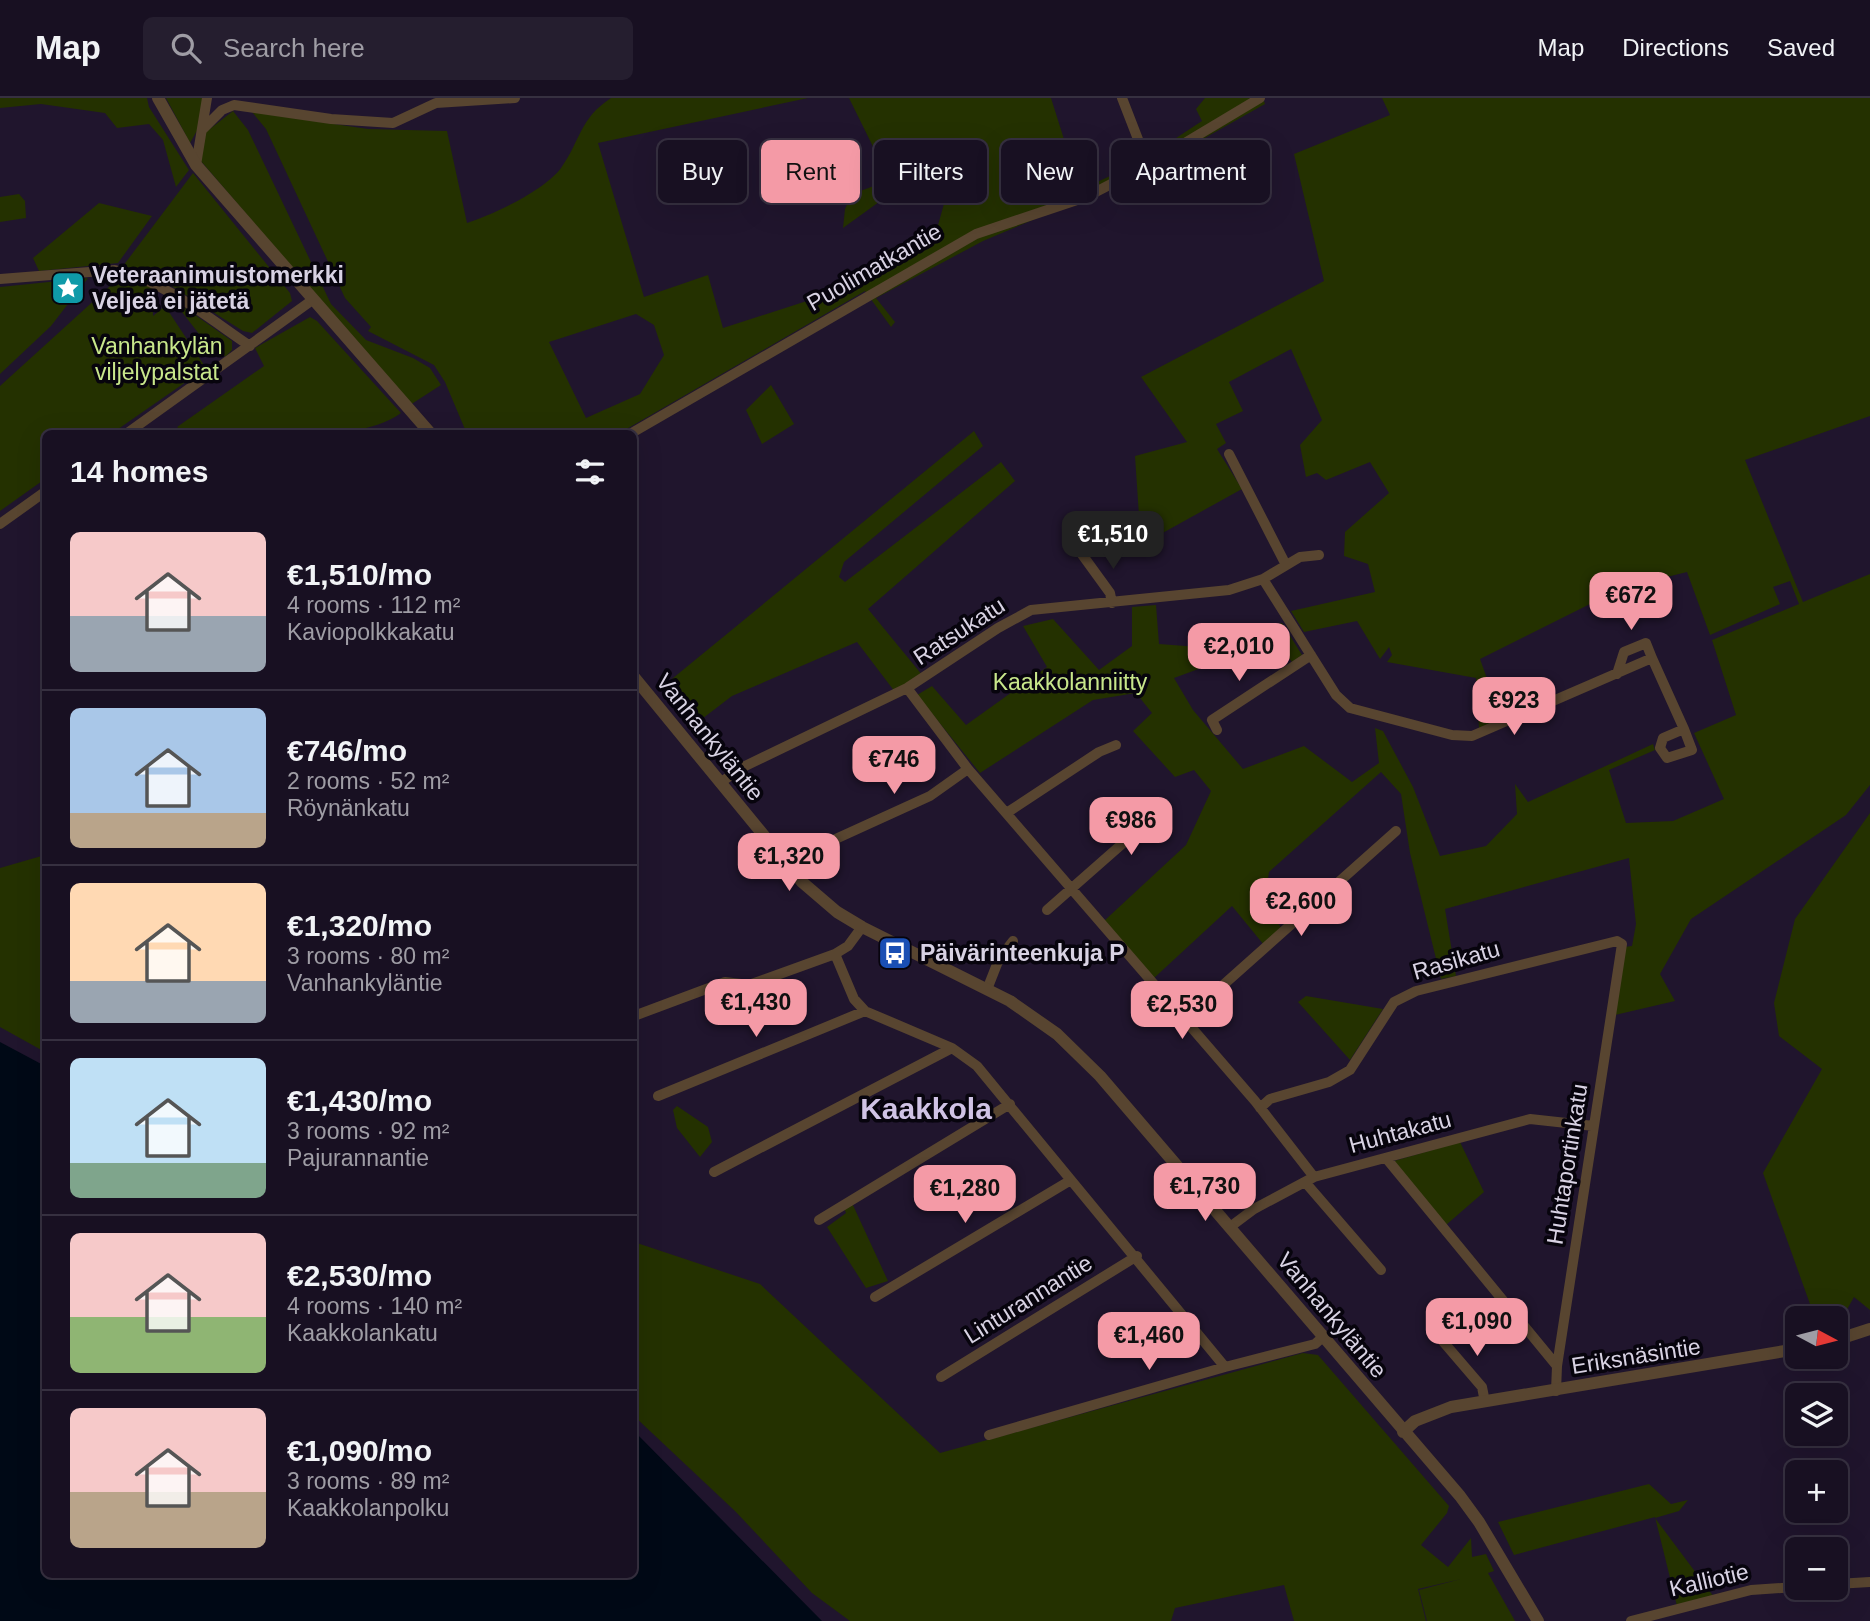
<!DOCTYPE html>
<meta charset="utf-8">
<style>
body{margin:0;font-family:Helvetica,sans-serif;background:#251e2f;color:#f1f3f6;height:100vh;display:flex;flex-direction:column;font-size:26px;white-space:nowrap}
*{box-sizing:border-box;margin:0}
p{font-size:23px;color:#9f9da5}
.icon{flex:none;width:38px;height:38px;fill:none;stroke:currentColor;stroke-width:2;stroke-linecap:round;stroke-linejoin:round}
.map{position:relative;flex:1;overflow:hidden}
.drawer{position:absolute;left:42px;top:332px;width:595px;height:1148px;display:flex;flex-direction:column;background:#181022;border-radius:10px;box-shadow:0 7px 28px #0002,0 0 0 2px #363040}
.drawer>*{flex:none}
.hud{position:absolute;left:658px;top:42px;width:665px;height:63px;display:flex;gap:14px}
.needle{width:46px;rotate:97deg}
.fabs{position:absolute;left:1785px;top:1208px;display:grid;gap:14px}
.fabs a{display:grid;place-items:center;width:63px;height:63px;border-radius:10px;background:#181022;box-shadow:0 7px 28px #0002,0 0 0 2px #363040;font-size:35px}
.price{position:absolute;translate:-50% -60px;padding:0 16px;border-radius:14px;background:#f49aa6;color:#111;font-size:23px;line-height:46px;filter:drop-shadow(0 2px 4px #0008)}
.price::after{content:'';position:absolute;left:50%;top:42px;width:21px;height:16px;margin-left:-10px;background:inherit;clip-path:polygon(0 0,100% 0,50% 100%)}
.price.current{background:#222;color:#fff}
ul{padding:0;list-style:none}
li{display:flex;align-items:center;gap:21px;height:175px;padding:0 28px}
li+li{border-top:2px solid #363040}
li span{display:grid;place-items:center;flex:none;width:196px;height:140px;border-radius:10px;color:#555}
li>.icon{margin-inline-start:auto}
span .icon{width:84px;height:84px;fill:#fffc;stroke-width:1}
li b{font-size:30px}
h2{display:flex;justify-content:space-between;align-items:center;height:84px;padding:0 28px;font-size:30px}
.tag{padding:0 24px;border-radius:10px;background:#181022;box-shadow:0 7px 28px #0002,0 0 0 2px #363040;font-size:24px;line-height:63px}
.tag.current{background:#f49aa6;color:#111}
header{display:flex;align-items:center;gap:42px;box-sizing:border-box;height:98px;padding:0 35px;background:#181022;border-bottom:2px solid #363040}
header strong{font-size:33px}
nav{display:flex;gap:38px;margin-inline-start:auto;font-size:24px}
.search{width:490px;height:63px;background:#251e2f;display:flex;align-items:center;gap:18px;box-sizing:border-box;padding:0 24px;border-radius:10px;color:#9f9da5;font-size:26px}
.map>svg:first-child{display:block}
.green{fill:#243100;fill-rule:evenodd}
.water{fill:#000916}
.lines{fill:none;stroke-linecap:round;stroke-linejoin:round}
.minor{stroke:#584530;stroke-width:10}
.tertiary{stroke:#584530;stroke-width:12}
.labels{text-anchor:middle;stroke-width:7;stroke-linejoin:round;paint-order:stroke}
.street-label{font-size:23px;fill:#d8d2e3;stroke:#07040d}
.poi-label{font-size:23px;font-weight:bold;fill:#d8d2e3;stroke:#07040d;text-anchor:start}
.park-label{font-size:23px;fill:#c8e78b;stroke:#07040d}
.district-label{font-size:30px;font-weight:bold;fill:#d0c3e5;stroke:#07040d}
</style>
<header>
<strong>Map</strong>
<div class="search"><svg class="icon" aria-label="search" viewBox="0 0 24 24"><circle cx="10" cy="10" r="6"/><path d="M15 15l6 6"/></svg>Search here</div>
<nav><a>Map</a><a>Directions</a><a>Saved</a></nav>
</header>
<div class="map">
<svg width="1870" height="1523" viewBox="0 0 1870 1523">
<rect width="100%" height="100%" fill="#20152d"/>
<!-- green -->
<path class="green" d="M0,0H147L149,9L189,72L176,89L163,42L149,26L117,30L105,15L41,6L0,10Z
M166,0H203L199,29L190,45Z
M611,0H808L598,45L644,199L708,177L723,230L816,200L831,201L848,181L935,138L952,77L914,94L890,96L843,130L845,111L852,96L882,85L885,73L849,0H1051L1080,92L1138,65L1202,23L1196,11L1205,0H1263L1265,6L1141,76L983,143L876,200L895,224L891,229L865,193L618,336H467L445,284L434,267L368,233L371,229L345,200L266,31L252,14L368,31L447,33L467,125C493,117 545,92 561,70C581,42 579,21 611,0ZM636,216L654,227L664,257L640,296L586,320L549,244Z
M1382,0H1870V318L1745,362L1803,504L1870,476V687L1846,717L1691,821L1660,876L1675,903L1615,917L1624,849L1632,848L1636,826L1629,760L1445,811L1456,878L1441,881L1410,755L1401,696L1381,674L1269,774L1264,806L1283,832L1264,847L1232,808L1153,881L1104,823L1186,747L1211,693L1194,672L1175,679L1133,633L1152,615L1136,595L1093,602L980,675L917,597L932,588L966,627L1047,569L1023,528L1053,521L1099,572L1132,548V509L1156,507L1159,546L1199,549L1282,525L1302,557L1292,564L1275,543L1174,580L1193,612L1243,671L1304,648L1352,684L1379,665L1375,630L1383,633L1413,689L1440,758L1486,748L1517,716L1515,686L1528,704L1653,646L1655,652L1609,672L1626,725L1673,723L1724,701L1694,635L1736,617L1712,542L1799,506L1790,483L1773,489L1780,506L1710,537L1687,474L1622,490L1480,561L1489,586L1490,627L1479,630L1476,580L1387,564L1392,557L1389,549L1380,561L1357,523L1304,534L1291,513L1375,494L1368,466L1344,458L1345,434L1389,395L1370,364L1326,382L1317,375L1306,379L1300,347L1322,322L1291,251L1229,284L1243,313L1216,326L1226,345L1217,351L1242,391L1141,447L1135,358L1187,344L1141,279L1324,183L1294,56L1390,17Z
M233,13L248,32L331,206L366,242L413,260L430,270L441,287L410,307L200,62L206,34Z
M193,75L290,195L292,203L252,235L243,233L165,184L123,168Z
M19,96L25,103L26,120L0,124V99Z
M99,105L152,118L118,165L39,173L33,160Z
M121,178L152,190L153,218L165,208L206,270L111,336H46L45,381L0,413V288Z
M88,180L51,228L0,276V189Z
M171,200L232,243V252L226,258L217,259Z
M310,219L317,223L401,315C356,348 243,336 186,336L177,329L264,268L255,250Z
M771,287L794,326L762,346L746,312Z
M974,333L983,348L844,464L839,479L845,484L1001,364L1015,383L868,511L923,578L895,594L857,544L732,598L698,624L667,585Z
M1870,715V1212L1854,1199L1845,1215L1815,1220L1763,1075L1822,971L1779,938L1774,905L1795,821Z
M45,757H46L45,954L0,929V770Z
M1306,898L1383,911L1350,962L1298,904Z
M677,1008L708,1029L712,1044L700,1059L677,1030L673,1012Z
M1460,1044L1484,1094L1446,1127L1394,1063Z
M852,1105L888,1183L866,1190L827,1129L846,1115L844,1110Z
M634,1144L760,1186L940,1355L1303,1255L1318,1257L1449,1408L1447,1415L1421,1447L1448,1469L1471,1440L1472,1459L1486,1456L1494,1473L1488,1475L1515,1523H1427L1419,1492L1461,1481L1418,1491L1426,1523H1294L1284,1487L1175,1510L1171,1523H850L812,1495L736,1414L634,1318Z
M1649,1386L1671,1406L1688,1402L1679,1413L1655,1420L1714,1499L1677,1508L1655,1419L1514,1457L1498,1424Z"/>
<!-- water -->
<path class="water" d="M0,944L45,968L46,1477H634V1333L822,1523H0Z"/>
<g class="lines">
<!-- minor -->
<path class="minor" d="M1122,0L1148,67
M203,31L222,12L234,7L331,21L393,25L436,5L515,0
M196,67L207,0
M0,181L115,172C166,184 207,219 250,248
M126,336L311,203
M630,336L976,136L1086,99L1148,67L1260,0
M1229,356L1286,467
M0,426L46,393
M1081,455L1110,495L1112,505
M1263,481L1336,597L1350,610L1452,637L1472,638L1652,560L1684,631L1663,640L1660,650L1667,660L1692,652L1684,631
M1617,576L1624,554L1646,545L1652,560
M907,590L968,671L1255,1003L1314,1079
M1217,632L1212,622L1311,557
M720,685L741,670L907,590L998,530L1031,512L1229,492L1263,481L1300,459L1319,457
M1008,714L1099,654L1116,647
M829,744L930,698L968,671
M1047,812L1155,717L1161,705
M835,856L854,901L865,913L952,950L977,968L1225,1269
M988,889L999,861L1013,843
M634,918L725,884L749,887L835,856L848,848L862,829
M1185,921L1396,733
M658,998L865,913
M1260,1010L1270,1001L1329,984L1350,972L1394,904L1416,893L1617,843L1622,846L1557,1268L1556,1293
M1386,1060L1557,1268
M714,1074L952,950
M1305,1084L1381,1172
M819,1122L1010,1006
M1230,1129L1254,1111L1314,1079L1530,1021L1594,1028
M875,1199L1071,1082
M1434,1233L1482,1289L1485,1304
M941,1279L1137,1158
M989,1337L1225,1269L1315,1246L1324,1238
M1836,1486L1870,1484
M1631,1523L1751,1492L1797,1489"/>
<!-- tertiary -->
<path class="tertiary" d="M158,0L196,67L431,336
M634,579L802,784L837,814L862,829L1010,903L1057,936L1100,978L1460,1398L1479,1424L1538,1523
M1836,1242L1870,1231
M1403,1334L1415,1323L1451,1309L1797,1251"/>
</g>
<!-- icons -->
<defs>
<g id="sight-square" transform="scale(1.75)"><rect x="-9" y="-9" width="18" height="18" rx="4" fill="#0f9aa8" stroke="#07040d"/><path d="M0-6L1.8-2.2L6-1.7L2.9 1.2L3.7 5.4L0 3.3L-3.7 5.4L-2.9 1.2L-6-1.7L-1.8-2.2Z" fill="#fff"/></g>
<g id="bus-square" transform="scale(1.75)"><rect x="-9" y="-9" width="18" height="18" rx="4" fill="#1a4fb4" stroke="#07040d"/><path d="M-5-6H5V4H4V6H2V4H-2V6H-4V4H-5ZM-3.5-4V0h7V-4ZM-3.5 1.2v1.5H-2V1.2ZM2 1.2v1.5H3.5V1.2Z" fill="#fff"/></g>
</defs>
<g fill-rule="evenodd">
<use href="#sight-square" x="68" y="190"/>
<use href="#bus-square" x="895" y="855"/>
</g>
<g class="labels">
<!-- street labels -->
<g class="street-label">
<text transform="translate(874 169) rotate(-30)" y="8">Puolimatkantie</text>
<text transform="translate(959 533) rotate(-33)" y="8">Ratsukatu</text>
<text transform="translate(710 639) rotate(51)" y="8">Vanhankyläntie</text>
<text transform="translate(1456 862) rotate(-16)" y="8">Rasikatu</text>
<text transform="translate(1400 1034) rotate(-15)" y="8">Huhtakatu</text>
<text transform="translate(1567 1066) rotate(-81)" y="8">Huhtaportinkatu</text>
<text transform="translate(1028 1201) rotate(-32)" y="8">Linturannantie</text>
<text transform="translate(1332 1217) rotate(50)" y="8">Vanhankyläntie</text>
<text transform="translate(1636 1258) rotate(-9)" y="8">Eriksnäsintie</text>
<text transform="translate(1709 1482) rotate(-13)" y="8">Kalliotie</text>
</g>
<!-- poi labels -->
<g class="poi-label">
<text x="92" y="185">Veteraanimuistomerkki<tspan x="92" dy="26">Veljeä ei jätetä</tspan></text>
<text x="920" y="863">Päivärinteenkuja P</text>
</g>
<!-- park labels -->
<g class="park-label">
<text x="157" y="256">Vanhankylän<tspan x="157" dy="26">viljelypalstat</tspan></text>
<text x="1070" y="592">Kaakkolanniitty</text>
</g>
<!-- district labels -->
<g class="district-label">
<text x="926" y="1021">Kaakkola</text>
</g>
</g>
</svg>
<div class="fabs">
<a><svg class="needle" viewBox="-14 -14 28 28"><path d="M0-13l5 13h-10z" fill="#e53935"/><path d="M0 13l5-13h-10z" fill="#9f9da5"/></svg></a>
<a><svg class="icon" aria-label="layers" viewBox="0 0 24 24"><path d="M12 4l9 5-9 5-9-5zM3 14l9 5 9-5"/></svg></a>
<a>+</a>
<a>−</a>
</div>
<b class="price current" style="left:1113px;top:473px">€1,510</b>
<b class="price" style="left:1631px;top:534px">€672</b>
<b class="price" style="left:1239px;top:585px">€2,010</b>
<b class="price" style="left:1514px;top:639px">€923</b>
<b class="price" style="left:894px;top:698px">€746</b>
<b class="price" style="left:1131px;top:759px">€986</b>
<b class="price" style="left:789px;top:795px">€1,320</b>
<b class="price" style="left:1301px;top:840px">€2,600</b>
<b class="price" style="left:756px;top:941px">€1,430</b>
<b class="price" style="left:1182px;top:943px">€2,530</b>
<b class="price" style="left:1205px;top:1125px">€1,730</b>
<b class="price" style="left:965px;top:1127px">€1,280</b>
<b class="price" style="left:1477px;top:1260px">€1,090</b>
<b class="price" style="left:1149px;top:1274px">€1,460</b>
<div class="hud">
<a class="tag">Buy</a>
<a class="tag current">Rent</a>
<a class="tag">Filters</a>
<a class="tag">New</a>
<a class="tag">Apartment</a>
</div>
<section class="drawer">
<h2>14 homes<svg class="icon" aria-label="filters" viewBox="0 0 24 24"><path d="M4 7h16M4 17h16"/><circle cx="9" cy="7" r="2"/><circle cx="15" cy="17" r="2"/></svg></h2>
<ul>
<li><span style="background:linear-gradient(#f6c9c9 60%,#9aa5b1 0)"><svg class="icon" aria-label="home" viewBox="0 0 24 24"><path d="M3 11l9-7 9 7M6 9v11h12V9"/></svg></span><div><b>€1,510/mo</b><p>4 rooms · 112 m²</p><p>Kaviopolkkakatu</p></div></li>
<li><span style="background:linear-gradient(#a9c7e8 75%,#b9a48a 0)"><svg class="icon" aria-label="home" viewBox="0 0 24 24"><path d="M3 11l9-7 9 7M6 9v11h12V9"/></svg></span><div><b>€746/mo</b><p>2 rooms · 52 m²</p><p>Röynänkatu</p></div></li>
<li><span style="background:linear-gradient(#ffd9b3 70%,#9aa5b1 0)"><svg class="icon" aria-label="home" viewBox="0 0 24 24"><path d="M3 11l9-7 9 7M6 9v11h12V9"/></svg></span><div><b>€1,320/mo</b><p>3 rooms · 80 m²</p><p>Vanhankyläntie</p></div></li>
<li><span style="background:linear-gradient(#bfe0f5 75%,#7fa58c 0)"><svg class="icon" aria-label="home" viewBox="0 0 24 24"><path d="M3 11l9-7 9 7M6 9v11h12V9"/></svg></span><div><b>€1,430/mo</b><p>3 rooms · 92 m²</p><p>Pajurannantie</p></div></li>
<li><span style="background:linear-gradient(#f6c9c9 60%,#8fb573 0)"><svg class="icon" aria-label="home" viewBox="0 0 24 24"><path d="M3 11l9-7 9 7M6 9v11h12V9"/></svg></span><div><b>€2,530/mo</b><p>4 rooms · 140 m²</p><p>Kaakkolankatu</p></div></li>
<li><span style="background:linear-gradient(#f6c9c9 60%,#b9a48a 0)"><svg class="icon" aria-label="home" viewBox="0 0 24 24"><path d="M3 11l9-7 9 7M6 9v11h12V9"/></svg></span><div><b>€1,090/mo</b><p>3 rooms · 89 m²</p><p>Kaakkolanpolku</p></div></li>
</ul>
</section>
</div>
